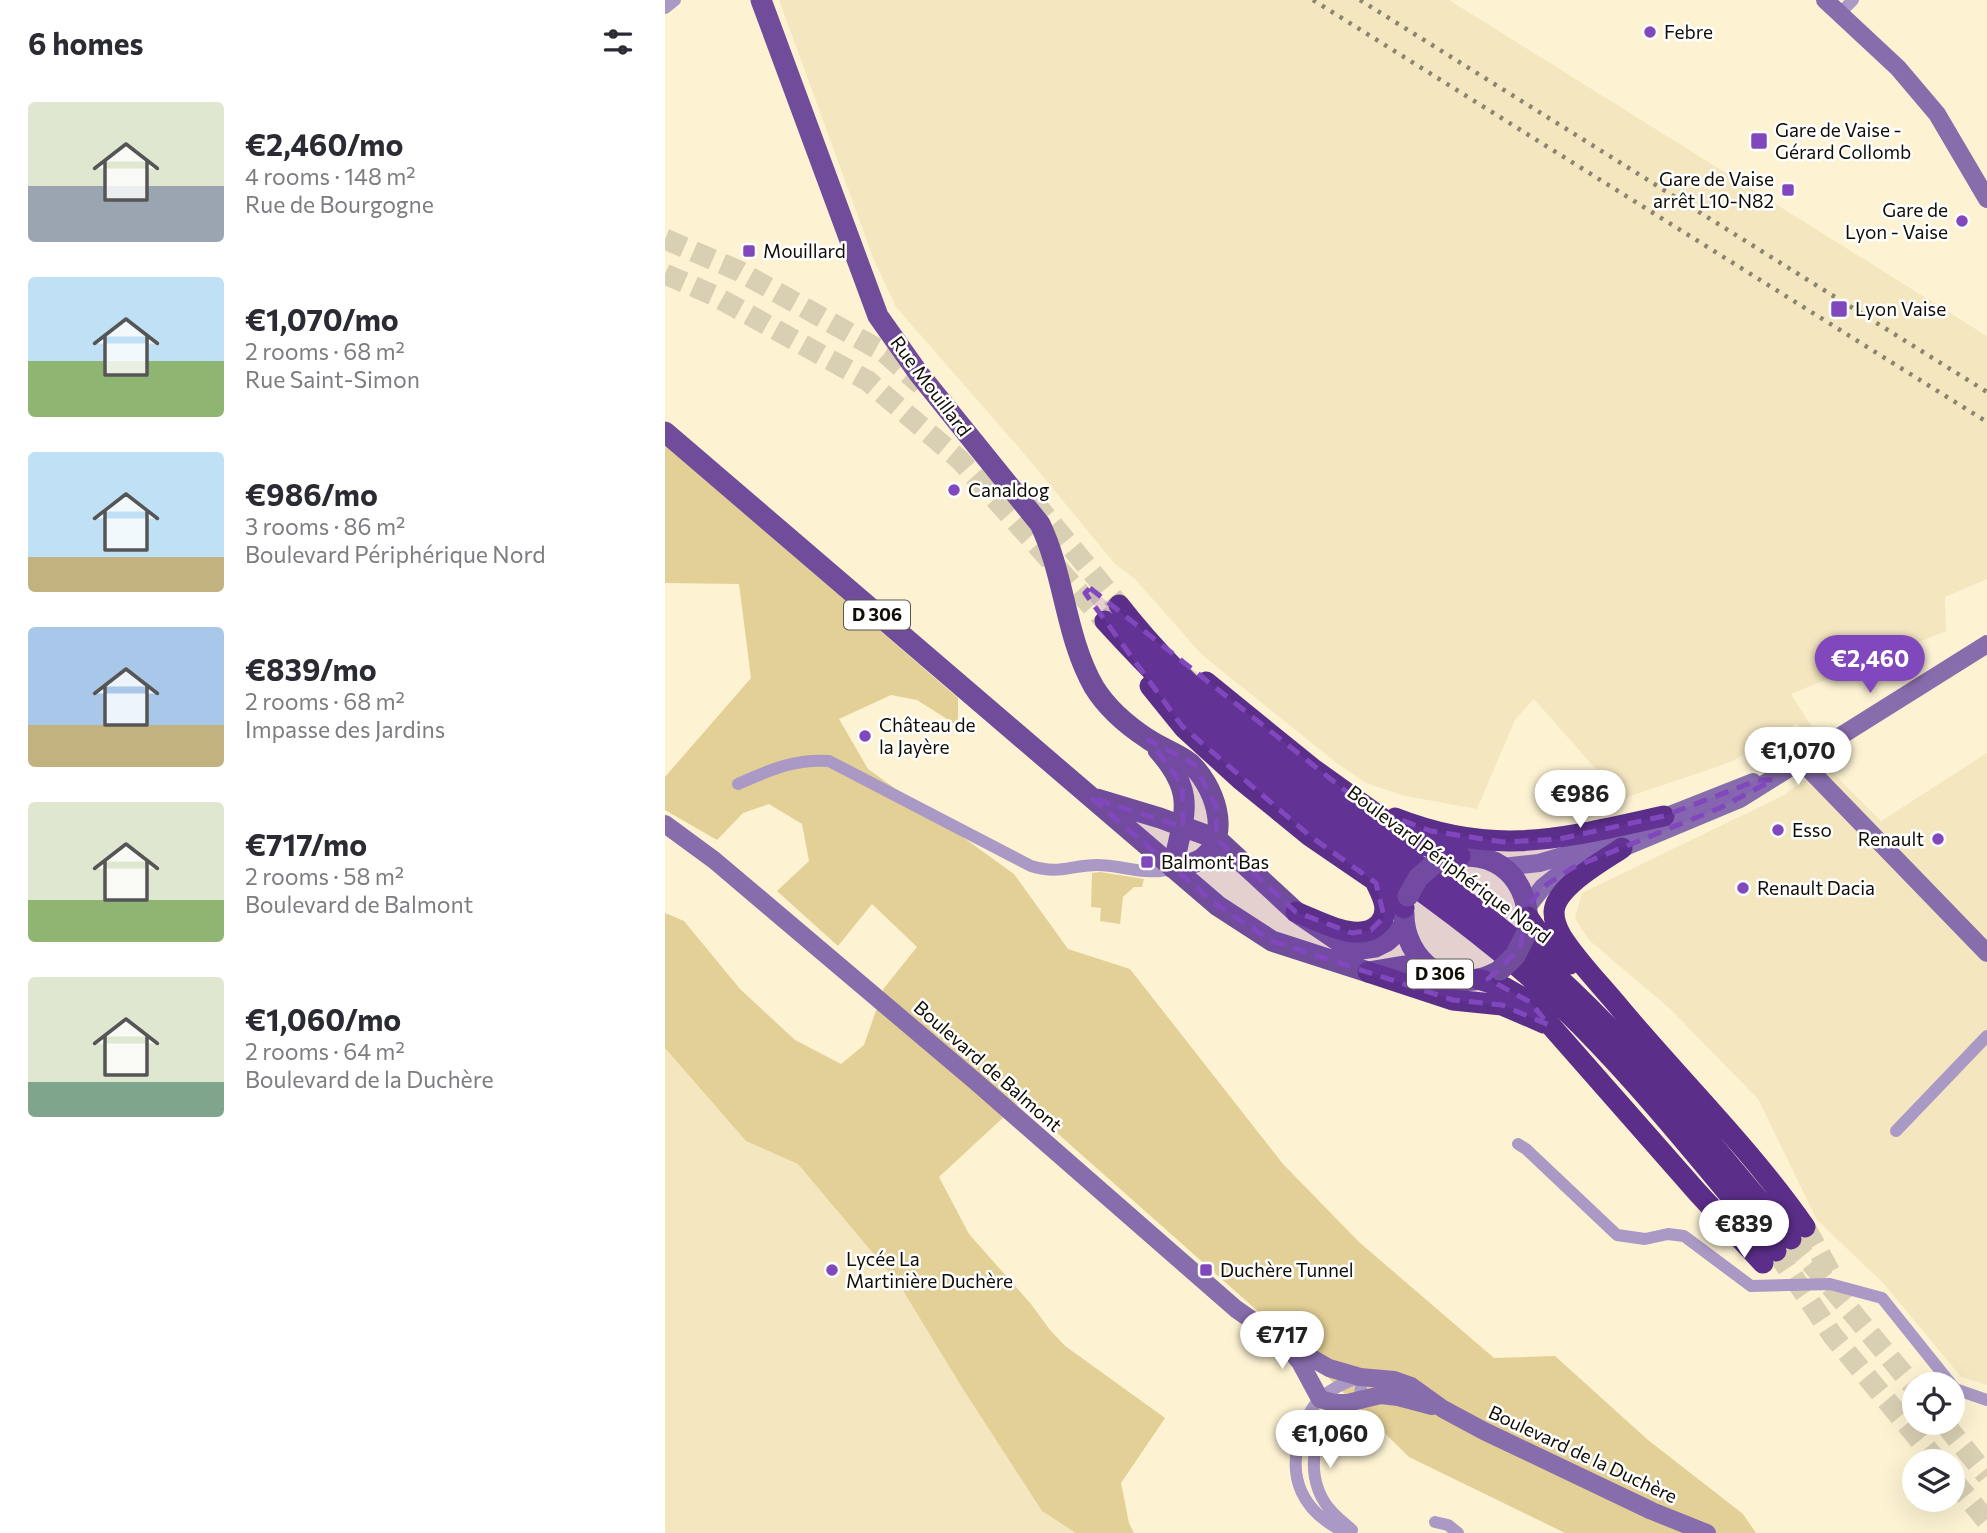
<!DOCTYPE html>
<meta charset="utf-8">
<style>
body{margin:0;font-family:Commissioner,sans-serif;background:#f7f7f7;color:#2b2b33;height:100vh;display:flex;flex-direction:column;font-size:26px;white-space:nowrap}
*{box-sizing:border-box;margin:0}
p{font-size:23px;color:#7c7c81}
.icon{flex:none;width:38px;height:38px;fill:none;stroke:currentColor;stroke-width:2;stroke-linecap:round;stroke-linejoin:round}
.map{position:relative;flex:1;overflow:hidden}
.details{display:flex;flex-direction:column;background:#fff;width:665px}
.details>*{flex:none}
.controls{position:absolute;left:1237px;top:1372px;display:grid;gap:14px}
.controls a{display:grid;place-items:center;width:63px;height:63px;border-radius:50%;background:#fff;box-shadow:0 7px 28px #0002;font-size:35px}
.price{position:absolute;translate:-50% -60px;padding:0 16px;border-radius:24px;background:#fff;color:#222;font-size:23px;line-height:46px;filter:drop-shadow(0 2px 4px #0008)}
.price::after{content:'';position:absolute;left:50%;top:42px;width:21px;height:16px;margin-left:-10px;background:inherit;clip-path:polygon(0 0,100% 0,50% 100%)}
.price.selected{background:#8148be;color:#fff}
ul{padding:0;list-style:none}
li{display:flex;align-items:center;gap:21px;height:175px;padding:0 28px}
li span{display:grid;place-items:center;flex:none;width:196px;height:140px;border-radius:7px;color:#555}
li>.icon{margin-inline-start:auto}
span .icon{width:84px;height:84px;fill:#fffc;stroke-width:1}
li b{font-size:30px}
h2{display:flex;justify-content:space-between;align-items:center;height:84px;padding:0 28px;font-size:30px}
main{display:flex;flex:1;min-height:0}
.map>svg:first-child{display:block}
.built{fill:#f4e7c0}
.green{fill:#e3d096}
.lines{fill:none;stroke-linecap:round;stroke-linejoin:round}
.highway-tunnel{stroke:#d9d0b4;stroke-width:21;stroke-dasharray:21 10;stroke-linecap:butt}
.street{stroke:#ab99c5;stroke-width:12}
.secondary{stroke:#886dad;stroke-width:18}
.primary{stroke:#704c9b;stroke-width:21}
.highway{stroke:#5b2e8a;stroke-width:21}
.rail{stroke:#8b8570;stroke-width:4.5;stroke-dasharray:3.5 7;stroke-linecap:butt}
.primary-bridge{stroke:#704c9b;stroke-width:21}
.marked{fill:#8148be;fill-opacity:0.2;stroke:#8148be;stroke-width:5;stroke-dasharray:14 9;stroke-linejoin:round}
.poi-dot{fill:#8148be;stroke:#fff;stroke-width:2.5}
.labels{text-anchor:middle;stroke-width:5;stroke-linejoin:round;paint-order:stroke}
.shield{fill:#fff;stroke:#58564f;stroke-width:2}
.shield-label{font-size:18px;font-weight:bold;fill:#100d04}
.poi-label{font-size:19px;fill:#100d04;stroke:#fff;text-anchor:start}
.street-label{font-size:19px;fill:#100d04;stroke:#fff}
</style>
<main>
<section class="details">
<h2>6 homes<svg class="icon" aria-label="filters" viewBox="0 0 24 24"><path d="M4 7h16M4 17h16"/><circle cx="9" cy="7" r="2"/><circle cx="15" cy="17" r="2"/></svg></h2>
<ul>
<li><span style="background:linear-gradient(#dfe7d0 60%,#9aa5b1 0)"><svg class="icon" aria-label="home" viewBox="0 0 24 24"><path d="M3 11l9-7 9 7M6 9v11h12V9"/></svg></span><div><b>€2,460/mo</b><p>4 rooms · 148 m²</p><p>Rue de Bourgogne</p></div></li>
<li><span style="background:linear-gradient(#bfe0f5 60%,#8fb573 0)"><svg class="icon" aria-label="home" viewBox="0 0 24 24"><path d="M3 11l9-7 9 7M6 9v11h12V9"/></svg></span><div><b>€1,070/mo</b><p>2 rooms · 68 m²</p><p>Rue Saint-Simon</p></div></li>
<li><span style="background:linear-gradient(#bfe0f5 75%,#c2b280 0)"><svg class="icon" aria-label="home" viewBox="0 0 24 24"><path d="M3 11l9-7 9 7M6 9v11h12V9"/></svg></span><div><b>€986/mo</b><p>3 rooms · 86 m²</p><p>Boulevard Périphérique Nord</p></div></li>
<li><span style="background:linear-gradient(#a9c7e8 70%,#c2b280 0)"><svg class="icon" aria-label="home" viewBox="0 0 24 24"><path d="M3 11l9-7 9 7M6 9v11h12V9"/></svg></span><div><b>€839/mo</b><p>2 rooms · 68 m²</p><p>Impasse des Jardins</p></div></li>
<li><span style="background:linear-gradient(#dfe7d0 70%,#8fb573 0)"><svg class="icon" aria-label="home" viewBox="0 0 24 24"><path d="M3 11l9-7 9 7M6 9v11h12V9"/></svg></span><div><b>€717/mo</b><p>2 rooms · 58 m²</p><p>Boulevard de Balmont</p></div></li>
<li><span style="background:linear-gradient(#dfe7d0 75%,#7fa58c 0)"><svg class="icon" aria-label="home" viewBox="0 0 24 24"><path d="M3 11l9-7 9 7M6 9v11h12V9"/></svg></span><div><b>€1,060/mo</b><p>2 rooms · 64 m²</p><p>Boulevard de la Duchère</p></div></li>
</ul>
</section>
<div class="map">
<svg width="1322" height="1533" viewBox="0 0 1322 1533">
<rect width="100%" height="100%" fill="#fdf3d3"/>
<!-- built -->
<path class="built" d="M114,0H784L1322,336V579L1280,597L1281,631L1126,694L1149,730L1141,737L1132,723L1066,762L957,799L869,699L850,720L812,809L740,796L701,783L673,764L537,655L470,579L450,564L355,449L231,307L209,260Z
M1322,753V1385L1296,1377L1219,1284L1152,1220L1093,1099L1004,1008L924,940L910,918L917,893L1119,795L1160,765L1216,821Z
M0,987L385,1330L400,1346L500,1418L421,1533H0Z"/>
<!-- green -->
<path class="green" d="M0,445L293,698V726L252,700L226,695L174,719L203,769L349,874L403,949L465,969L618,1164L694,1242L829,1358L890,1356L983,1440L1078,1514L1091,1533H900L744,1457L622,1337L356,1101L274,1177L304,1234L366,1304L385,1330L400,1346L500,1418L456,1483L464,1523L469,1533H411L377,1511L298,1389L234,1284L133,1164L81,1141L0,1048V913L19,921L75,989L130,1040L176,1064L199,1045L219,988L252,947L207,904L173,946L112,891L144,861L137,824L104,804L78,813L52,840L0,810V777L86,678L74,584L0,583Z
M435,872L479,879L477,887H469L458,897L455,924L435,921L436,908L426,907L427,873Z"/>
<g class="lines">
<!-- highway-tunnel -->
<path class="highway-tunnel" d="M0,239L74,271L220,353L256,385
M0,274L50,296L203,381L295,460L440,621
M368,501L454,605
M1140,1227L1165,1272
M1126,1239L1250,1388
M1111,1251L1168,1336L1272,1461
M1279,1423L1322,1476
M1288,1480L1322,1521"/>
<!-- street -->
<path class="street" d="M0,8L10,0
M1176,12L1188,0
M73,784C105,770 127,759 164,761L366,866C395,875 405,865 432,865C458,865 483,877 508,868
M1231,1131L1322,1036
M853,1144L861,1149L952,1235L980,1239L1003,1234L1019,1236L1086,1286L1165,1284L1217,1298L1286,1384
M1288,1386L1290,1389L1322,1400
M684,1404C648,1422 639,1471 660,1503C667,1514 678,1522 687,1530
M770,1522L783,1525L793,1533
M682,1533C638,1513 620,1478 637,1430C641,1419 647,1406 656,1398C667,1388 681,1382 695,1377L696,1388L694,1400"/>
<!-- secondary -->
<path class="secondary" d="M1160,0L1233,68L1272,114L1322,199
M1137,762L1322,953
M0,824L49,860L310,1081L571,1309L617,1341L664,1368L695,1377L729,1380L746,1386L778,1409L819,1431L987,1511L1042,1533
M837,867L874,863L908,853L1088,782
M863,906L878,887L893,875L1075,799L1322,644
M626,1351L635,1362L655,1399L669,1403H682L716,1395L733,1397L767,1406"/>
<!-- primary -->
<path class="primary" d="M96,0L213,316L254,374L375,524C400,576 400,636 429,687C442,708 463,726 483,739C496,748 512,753 525,763C548,784 568,834 538,858C530,864 518,865 508,868
M0,432L553,906L607,941L703,972L745,965H760
M493,750C533,795 518,815 508,868
M432,799L495,818L552,839L631,912L678,944L696,949L710,947L722,941L740,925
M779,860C831,844 868,881 862,932
M739,913C738,960 786,997 830,973"/>
<!-- highway -->
<path class="highway" d="M454,605C569,753 731,837 870,957C966,1040 1045,1142 1126,1239
M440,621C502,689 567,752 641,807C717,864 797,917 868,980C958,1061 1033,1158 1111,1251
M541,682L647,768L742,836L762,846L795,856
M485,686L519,728L575,779L645,836L721,888L732,898L739,908
M730,818C832,858 897,838 999,816
M957,848C938,861 890,887 889,912C889,921 892,929 897,937C913,962 935,984 954,1007C1016,1081 1085,1148 1140,1227
M631,912C653,920 694,945 714,924C726,912 717,895 711,883
M863,917L876,936L905,964
M703,972L788,1000L837,1005L879,1023
M813,979L839,987L865,1002L1033,1193L1098,1263"/>
<!-- rail -->
<path class="rail" d="M648,0L1322,422
M695,0L1322,392"/>
<!-- primary-bridge -->
<path class="primary-bridge" d="M743,896L753,878L770,863
M835,970L850,956L862,932"/>
</g>
<!-- marked area -->
<path class="marked" d="M425,588L701,807L766,831L838,842L894,839L999,816L1093,780H1108L1055,808L907,868L878,887L863,906L855,949L823,979L865,1002L884,1025L837,1005L788,1000L607,941L553,906L425,797L518,827L517,785L484,740L529,764L551,806L552,839L631,912L687,933L706,930L719,917L711,883L645,836L517,726L420,593Z"/>
<!-- markers -->
<g class="poi-dot">
<circle cx="985" cy="32" r="7"/>
<rect x="1085" y="132" width="18" height="18" rx="3.5"/>
<rect x="1116" y="183" width="14" height="14" rx="3.5"/>
<circle cx="1297" cy="221" r="7"/>
<rect x="77" y="244" width="14" height="14" rx="3.5"/>
<rect x="1165" y="300" width="18" height="18" rx="3.5"/>
<circle cx="289" cy="490" r="7"/>
<circle cx="200" cy="736" r="7"/>
<circle cx="1113" cy="830" r="7"/>
<circle cx="1273" cy="839" r="7"/>
<rect x="475" y="855" width="14" height="14" rx="3.5"/>
<circle cx="1078" cy="888" r="7"/>
<circle cx="167" cy="1270" r="7"/>
<rect x="534" y="1263" width="14" height="14" rx="3.5"/>
</g>
<g class="labels">
<!-- shield labels -->
<g class="shield">
<rect x="179" y="600.5" width="66" height="29" rx="5"/>
<rect x="742" y="959.5" width="66" height="29" rx="5"/>
</g>
<g class="shield-label">
<text x="212" y="621">D 306</text>
<text x="775" y="980">D 306</text>
</g>
<!-- poi labels -->
<g class="poi-label">
<text x="999" y="39">Febre</text>
<text x="1110" y="137">Gare de Vaise -<tspan x="1110" dy="22">Gérard Collomb</tspan></text>
<text x="1109" y="186" text-anchor="end">Gare de Vaise<tspan x="1109" dy="22">arrêt L10-N82</tspan></text>
<text x="1283" y="217" text-anchor="end">Gare de<tspan x="1283" dy="22">Lyon - Vaise</tspan></text>
<text x="98" y="258">Mouillard</text>
<text x="1190" y="316">Lyon Vaise</text>
<text x="303" y="497">Canaldog</text>
<text x="214" y="732">Château de<tspan x="214" dy="22">la Jayère</tspan></text>
<text x="1127" y="837">Esso</text>
<text x="1259" y="846" text-anchor="end">Renault</text>
<text x="496" y="869">Balmont Bas</text>
<text x="1092" y="895">Renault Dacia</text>
<text x="181" y="1266">Lycée La<tspan x="181" dy="22">Martinière Duchère</tspan></text>
<text x="555" y="1277">Duchère Tunnel</text>
</g>
<!-- street labels -->
<g class="street-label">
<text transform="translate(266 386) rotate(53)" y="7">Rue Mouillard</text>
<text transform="translate(784 864) rotate(37)" y="7">Boulevard Périphérique Nord</text>
<text transform="translate(323 1066) rotate(41)" y="7">Boulevard de Balmont</text>
<text transform="translate(918 1454) rotate(25)" y="7">Boulevard de la Duchère</text>
</g>
</g>
</svg>
<div class="controls">
<a><svg class="icon" aria-label="locate" viewBox="0 0 24 24"><circle cx="12" cy="12" r="6"/><path d="M12 2v4M12 18v4M2 12h4M18 12h4"/></svg></a>
<a><svg class="icon" aria-label="layers" viewBox="0 0 24 24"><path d="M12 4l9 5-9 5-9-5zM3 14l9 5 9-5"/></svg></a>
</div>
<b class="price selected" style="left:1205px;top:695px">€2,460</b>
<b class="price" style="left:1133px;top:787px">€1,070</b>
<b class="price" style="left:915px;top:830px">€986</b>
<b class="price" style="left:1079px;top:1260px">€839</b>
<b class="price" style="left:617px;top:1371px">€717</b>
<b class="price" style="left:665px;top:1470px">€1,060</b>
</div>
</main>
